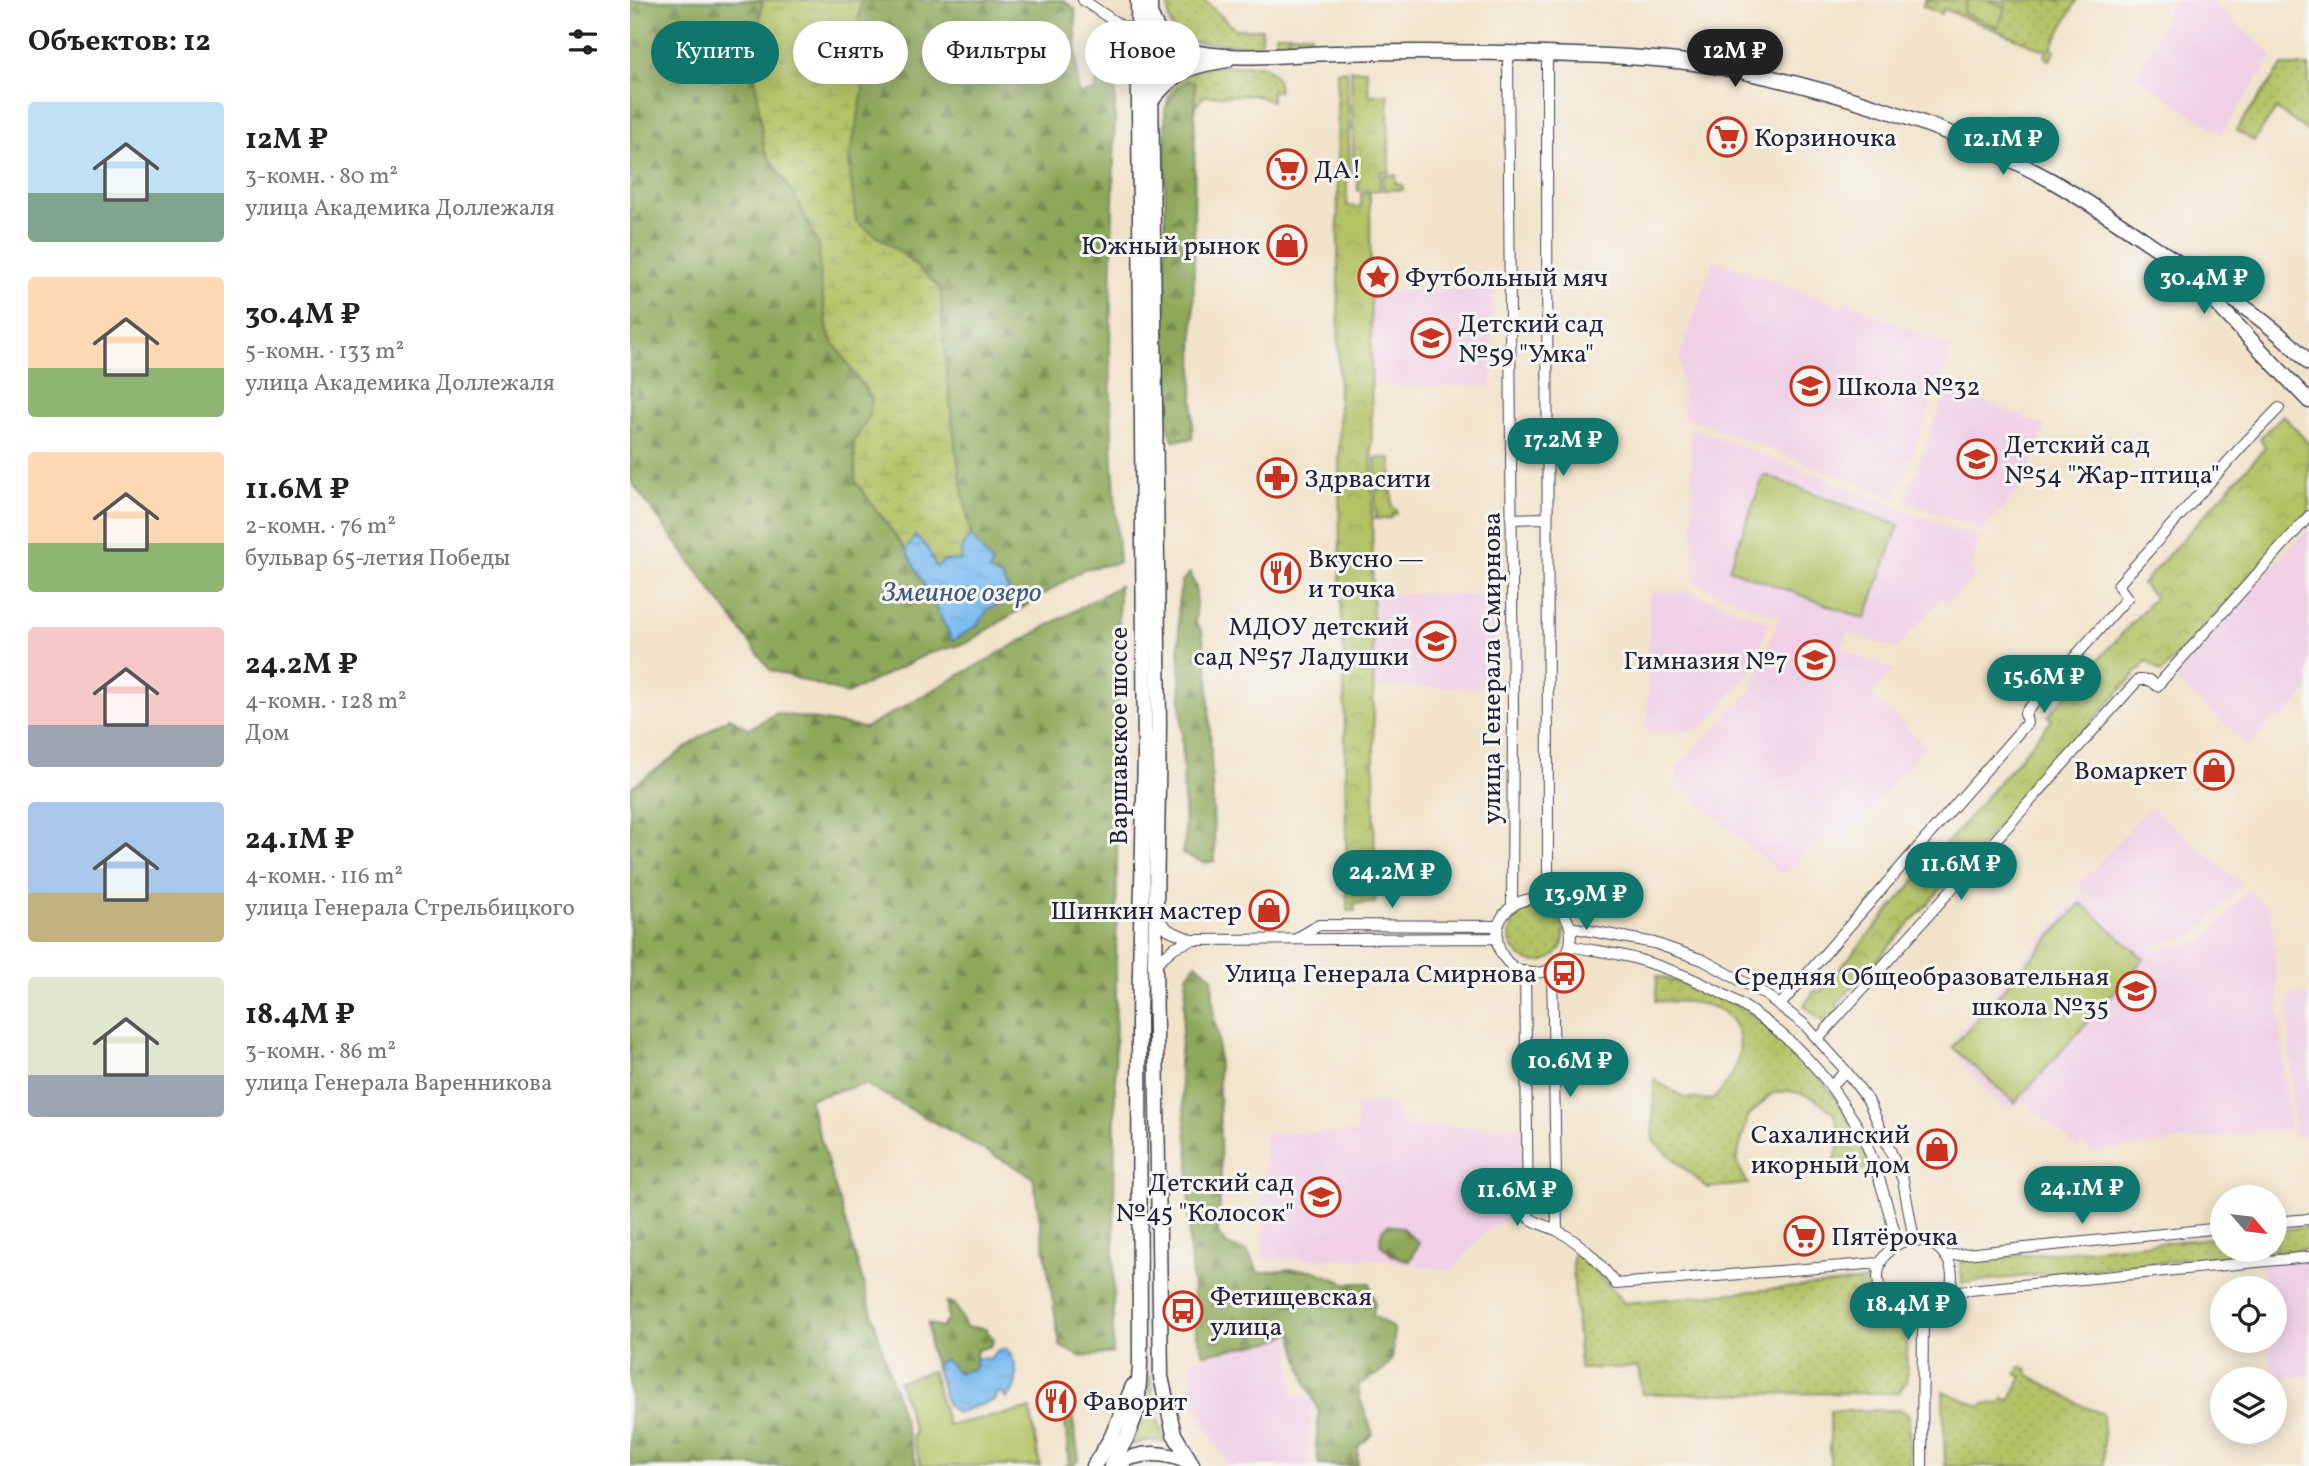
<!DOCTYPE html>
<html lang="ru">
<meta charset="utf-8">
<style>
body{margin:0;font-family:Vollkorn,serif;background:#f6f6f6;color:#202124;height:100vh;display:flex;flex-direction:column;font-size:26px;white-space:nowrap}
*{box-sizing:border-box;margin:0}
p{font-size:23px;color:#757577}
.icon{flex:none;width:38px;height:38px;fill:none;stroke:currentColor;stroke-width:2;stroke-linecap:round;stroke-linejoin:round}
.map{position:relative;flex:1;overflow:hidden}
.sheet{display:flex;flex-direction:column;background:#fff;width:630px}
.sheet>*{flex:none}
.guide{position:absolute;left:21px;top:21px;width:665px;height:63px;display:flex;gap:14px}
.needle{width:46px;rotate:118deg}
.buttons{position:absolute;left:1580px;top:1185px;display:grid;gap:14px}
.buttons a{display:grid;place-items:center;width:77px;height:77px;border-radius:50%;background:#fff;box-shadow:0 4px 18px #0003;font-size:35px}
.price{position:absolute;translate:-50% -60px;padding:0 16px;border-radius:24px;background:#0f766e;color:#fff;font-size:23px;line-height:46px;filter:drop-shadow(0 2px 4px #0008)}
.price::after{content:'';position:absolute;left:50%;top:42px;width:21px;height:16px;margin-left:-10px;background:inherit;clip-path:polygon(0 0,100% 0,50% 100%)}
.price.active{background:#222;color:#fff}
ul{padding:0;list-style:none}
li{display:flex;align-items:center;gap:21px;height:175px;padding:0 28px}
li span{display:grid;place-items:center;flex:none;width:196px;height:140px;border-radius:7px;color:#555}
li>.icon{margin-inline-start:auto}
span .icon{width:84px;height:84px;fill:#fffc;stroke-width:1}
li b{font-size:30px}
h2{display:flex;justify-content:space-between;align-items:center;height:84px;padding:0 28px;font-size:30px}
.chip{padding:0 24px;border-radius:32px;background:#fff;box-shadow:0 4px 18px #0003;font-size:24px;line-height:63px}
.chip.active{background:#0f766e;color:#fff}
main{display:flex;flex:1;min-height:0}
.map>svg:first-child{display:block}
.built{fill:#efd0e6}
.grass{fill:url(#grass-dots);stroke:#6a7250;stroke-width:2}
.forest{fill:url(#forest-firs);stroke:#58654a;stroke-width:2}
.wetland{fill:url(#wetland-marsh);stroke:#6a7250;stroke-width:2}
.park{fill:url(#park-crowns);stroke:#6a7250;stroke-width:2}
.garden{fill:#b3c265;stroke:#6a7250;stroke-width:2}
.water{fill:url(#water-ripples);stroke:#4e6f96;stroke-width:2}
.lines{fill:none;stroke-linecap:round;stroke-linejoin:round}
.minor-casing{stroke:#413f50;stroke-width:12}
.secondary-casing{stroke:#413f50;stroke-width:17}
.primary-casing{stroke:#413f50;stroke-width:17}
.minor{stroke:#fff;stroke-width:10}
.secondary{stroke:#fff;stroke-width:14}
.primary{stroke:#fff;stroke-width:14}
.labels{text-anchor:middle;stroke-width:6;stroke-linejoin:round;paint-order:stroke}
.poi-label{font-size:26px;fill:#22223b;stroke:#f6f6f2;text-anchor:start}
.street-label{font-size:26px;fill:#22223b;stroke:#f6f6f2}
.water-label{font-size:28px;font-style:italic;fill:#41587a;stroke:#f6f6f2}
</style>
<main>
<section class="sheet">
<h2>Объектов: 12<svg class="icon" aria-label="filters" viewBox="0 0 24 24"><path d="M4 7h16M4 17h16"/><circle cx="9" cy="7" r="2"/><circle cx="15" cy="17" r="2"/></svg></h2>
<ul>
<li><span style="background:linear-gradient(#bfe0f5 65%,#7fa58c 0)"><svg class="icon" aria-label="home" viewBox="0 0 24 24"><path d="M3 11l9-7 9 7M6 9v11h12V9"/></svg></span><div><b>12M ₽</b><p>3-комн. · 80 m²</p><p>улица Академика Доллежаля</p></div></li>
<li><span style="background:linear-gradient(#ffd9b3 65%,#8fb573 0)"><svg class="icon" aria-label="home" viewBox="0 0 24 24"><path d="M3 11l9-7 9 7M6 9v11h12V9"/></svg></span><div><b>30.4M ₽</b><p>5-комн. · 133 m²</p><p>улица Академика Доллежаля</p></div></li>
<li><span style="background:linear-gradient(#ffd9b3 65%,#8fb573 0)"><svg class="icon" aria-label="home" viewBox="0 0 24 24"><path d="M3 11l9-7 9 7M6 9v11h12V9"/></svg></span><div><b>11.6M ₽</b><p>2-комн. · 76 m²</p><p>бульвар 65-летия Победы</p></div></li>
<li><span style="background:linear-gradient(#f6c9c9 70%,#9aa5b1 0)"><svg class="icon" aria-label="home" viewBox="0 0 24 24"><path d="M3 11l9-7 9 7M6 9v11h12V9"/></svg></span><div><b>24.2M ₽</b><p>4-комн. · 128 m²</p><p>Дом</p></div></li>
<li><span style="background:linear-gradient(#a9c7e8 65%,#c2b280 0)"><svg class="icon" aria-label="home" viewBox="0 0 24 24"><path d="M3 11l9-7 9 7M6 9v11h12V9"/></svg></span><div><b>24.1M ₽</b><p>4-комн. · 116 m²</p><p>улица Генерала Стрельбицкого</p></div></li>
<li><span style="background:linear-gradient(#dfe7d0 70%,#9aa5b1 0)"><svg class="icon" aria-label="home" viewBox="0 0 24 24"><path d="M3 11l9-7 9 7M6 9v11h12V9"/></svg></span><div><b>18.4M ₽</b><p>3-комн. · 86 m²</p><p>улица Генерала Варенникова</p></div></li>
</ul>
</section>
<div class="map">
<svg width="1679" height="1466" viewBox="0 0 1679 1466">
<defs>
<pattern id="grass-dots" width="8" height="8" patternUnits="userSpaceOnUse" patternTransform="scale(1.75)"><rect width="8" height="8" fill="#b3c265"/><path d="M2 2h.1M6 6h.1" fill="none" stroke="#9aa659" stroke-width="1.8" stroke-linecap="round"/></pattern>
<pattern id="forest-firs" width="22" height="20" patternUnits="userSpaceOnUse" patternTransform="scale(1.75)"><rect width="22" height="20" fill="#8ea85a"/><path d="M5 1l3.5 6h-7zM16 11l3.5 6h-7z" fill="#74884c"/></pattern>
<pattern id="wetland-marsh" width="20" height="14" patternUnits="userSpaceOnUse" patternTransform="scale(1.75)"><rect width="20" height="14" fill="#b3c265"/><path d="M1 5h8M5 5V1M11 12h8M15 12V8" fill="none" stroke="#9aa659"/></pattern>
<pattern id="park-crowns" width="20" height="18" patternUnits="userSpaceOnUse" patternTransform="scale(1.75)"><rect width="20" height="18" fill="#b3c265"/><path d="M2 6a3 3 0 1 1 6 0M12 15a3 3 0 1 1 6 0" fill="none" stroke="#9aa659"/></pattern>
<pattern id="water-ripples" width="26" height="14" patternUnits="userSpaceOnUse" patternTransform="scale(1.75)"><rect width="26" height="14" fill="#7abcf0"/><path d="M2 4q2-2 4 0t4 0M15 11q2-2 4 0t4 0" fill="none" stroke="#69a1cf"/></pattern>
</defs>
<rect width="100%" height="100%" fill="#f6f6f2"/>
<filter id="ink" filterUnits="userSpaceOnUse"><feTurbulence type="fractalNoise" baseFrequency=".0143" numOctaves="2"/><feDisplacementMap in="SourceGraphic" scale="14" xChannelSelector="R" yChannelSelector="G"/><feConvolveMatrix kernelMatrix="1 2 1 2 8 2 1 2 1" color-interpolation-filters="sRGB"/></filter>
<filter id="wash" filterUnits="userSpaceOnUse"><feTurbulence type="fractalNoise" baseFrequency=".00686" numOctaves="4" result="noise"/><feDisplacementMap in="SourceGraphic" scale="28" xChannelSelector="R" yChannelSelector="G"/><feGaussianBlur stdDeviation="1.57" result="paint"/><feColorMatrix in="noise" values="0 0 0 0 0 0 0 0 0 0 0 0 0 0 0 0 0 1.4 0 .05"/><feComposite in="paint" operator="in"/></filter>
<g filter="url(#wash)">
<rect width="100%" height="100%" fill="#f1e3ca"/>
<!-- built -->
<path class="built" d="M1543,0H1579L1643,56L1591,134L1506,77Z
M1084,260L1212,306L1217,301L1322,349L1266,498L1053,416L1050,355Z
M740,290H863L862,386H740Z
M1318,388L1416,426L1391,491L1382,496L1353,531L1274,501Z
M1060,427L1351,539L1341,567L1344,577L1318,603L1311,599L1266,649L1218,632L1212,650L1264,670L1241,695L1296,746L1212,840H1187L1153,876L1046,783V768L1122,689L1149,617L1064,583Z
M1677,529L1679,531V689L1651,720L1645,716L1619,746L1543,678Z
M1058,591L1139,622L1118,675L1070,730L1017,733L1019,592Z
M745,594L867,595V687H744Z
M1520,806L1612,884L1564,936L1517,947L1523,952L1574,940L1617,890L1641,911L1659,1128L1463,1152L1453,1143L1448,1149L1396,1102L1374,1109L1328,1058L1330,1031L1453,893L1483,918L1448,886Z
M1659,995L1679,996V1135L1663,1136Z
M726,1104H762L775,1126L891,1127L892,1176L886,1183L887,1212L854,1234L822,1271L746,1259H633L635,1134L726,1132Z
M1679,1260V1375L1643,1379L1639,1341L1645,1340V1288H1634L1632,1264Z
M660,1336L663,1394L682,1397L678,1466H599L569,1415L560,1391V1360Z"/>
<!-- grass -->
<path class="grass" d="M539,0H574L605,29H632L630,46L563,42C539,34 537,23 539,0Z
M1295,0H1447L1421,48L1425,50L1420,60L1415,57L1417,51L1314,9L1311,14L1293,6Z
M646,34H681V45L660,46L659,37L657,38V45L646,46Z
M630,65C643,70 648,76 649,91H642V101L623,95L574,96L565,106V83L548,87L535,110C538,100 540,86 548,79C569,62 605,67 630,65Z
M1652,66H1679V132L1646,109L1624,141L1606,130Z
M753,175H766V184L773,185V190H753Z
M880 935a27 27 0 1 1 54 0a27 27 0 1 1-54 0Z
M1027,976C1053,984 1084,991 1107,1005C1145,1028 1201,1085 1222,1124C1229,1138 1234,1154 1241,1168L1191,1176C1212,1159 1212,1135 1203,1112L1182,1097L1169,1093L1157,1091L1141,1094L1118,1117L1106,1161L1118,1184L1077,1188L1023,1141L1024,1080L1055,1098L1082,1100C1107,1078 1125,1034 1091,1011C1073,1000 1046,1002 1026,1001Z
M1679,1227V1249L1621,1255V1250H1645V1230Z
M1592,1237V1250H1610V1254L1332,1283L1330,1261Z
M947,1249L994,1303L1243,1280C1249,1299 1256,1311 1276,1317L1277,1381L1268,1393L1012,1394L1008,1367L950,1369L943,1271V1256Z
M1390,1367L1398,1369L1397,1374L1455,1407L1473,1414L1474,1466H1315L1313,1391L1351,1407L1354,1403L1369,1404L1374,1398L1380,1401L1392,1377L1386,1374Z
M520,1374L524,1407L535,1442L517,1441L499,1445L515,1405Z
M1271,1410L1279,1415L1280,1466H1200V1411Z"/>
<!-- forest -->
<path class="forest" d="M0,0H133L123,59L134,150L168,201L189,246L191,286L199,336L242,399L239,417L224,442L226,482L276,550L323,640L346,626L359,608L374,603L359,571L362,564L341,536L329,474L315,369L310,288L270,252L226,223L219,162L233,91L228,23L231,0H433L445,9L448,94L465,91L472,51L483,46L486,60L480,350L482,445L489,563L454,569L337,643L297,654L217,694L140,670L0,480Z
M556,81L565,82L563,410L562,439L543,440L535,418V110L546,89Z
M560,573L566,588V624L572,631L578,674L585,861L575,863L552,854L555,837L548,603L552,581Z
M489,586L483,1353L451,1357L430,1346L403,1177L235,1084L179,1099L287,1466H0V788L99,717L119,729L146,713L235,728Z
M566,963L582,977L584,1021L588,1034L591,1183L588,1233L598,1246L617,1251L629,1273L659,1269L682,1270L716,1283H740L745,1304L743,1315L764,1329C764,1368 762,1367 728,1385L730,1398L743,1434L728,1447V1466L689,1465L686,1445L689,1412L676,1383L662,1333L640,1342L574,1354L566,1332L559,1240V1158L549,1064L557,975Z
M758,1225L771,1227L789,1243L780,1261L762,1255L750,1244L752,1230Z
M317,1302L325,1304L336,1327L354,1328L364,1339L361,1346L347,1350L344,1369C329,1376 322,1368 308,1363L307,1371L300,1350L298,1323L312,1328L318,1318Z
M439,1395L449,1458L443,1466H433L439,1465L434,1411Z"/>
<!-- wetland -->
<path class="wetland" d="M133,0H231L228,23L233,91L219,162L226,222L270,252L310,288C315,372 324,454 341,536L332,546L331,560L314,561L306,567L297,547L285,536L276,550L226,482L224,442L239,417L242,399L199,336L191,286L189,246L168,201L134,150L123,59Z"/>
<!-- park -->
<path class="park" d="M717,70L720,173L717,174V206L731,207V194L740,193L745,903L724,904L725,911H717L714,656L710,588L707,71Z
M721,70H737L739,95L758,94L759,172H750V190L728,191L727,176H724Z
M1653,415L1679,444V513L1531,673L1517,661L1206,1005L1209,1009L1196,1025L1174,1005L1185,990L1190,992L1422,720L1418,716L1525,597L1512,584L1635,448L1630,438Z
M762,489V508L766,509L767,514H762V518L746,519L745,490Z"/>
<!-- garden -->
<path class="garden" d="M1338,0H1357L1376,7L1368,27L1333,13Z
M745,458H761L762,486H746Z
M1134,475L1269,525L1235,619L1099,569Z
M1451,903L1514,959L1385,1103L1322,1047Z
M302,1371L318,1425L400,1409L410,1466H291L282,1435L285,1434L269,1381Z"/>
<!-- water -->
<path class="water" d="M285,536L297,547L306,567L314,561L331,560L332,546L341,536L362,564L359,571L372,577L379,591L374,603L359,608L346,626L323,641L276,550Z
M377,1349C388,1364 391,1385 376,1399L373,1394L366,1393L365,1400L326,1413L317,1405L307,1371V1363L315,1360L328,1373L344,1369L347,1358L359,1359L368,1350Z"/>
</g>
<g filter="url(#ink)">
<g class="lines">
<!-- minor casing -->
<g class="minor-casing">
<path id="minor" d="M453,0L491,26L509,31
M878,53L883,713L882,906
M917,54L918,901
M881,519L917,518
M867 936a37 37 0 1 1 74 0a37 37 0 1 1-74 0Z
M525,917L539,930L562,940
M940,927L1024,943L1073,960L1133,993L1175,1025L1216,1071L1238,1100L1273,1180L1284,1240
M669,937L689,925L868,926
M940,946C964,951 990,953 1013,961C1093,985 1164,1030 1210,1100C1217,1111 1225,1121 1231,1132C1248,1168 1257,1206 1268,1244
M525,964L545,947L563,940L867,938
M922,968L927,1230
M895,971L898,1217C907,1224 918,1226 928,1231C953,1244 970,1263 986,1284L1250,1263
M1150,1005L1397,723L1395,713L1497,598L1488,585L1612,446L1649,408
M1188,1039L1508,680H1519L1527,686L1679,516
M1201,1086L1216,1071
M1645,1222L1679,1219
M1248 1277a37 37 0 1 1 74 0a37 37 0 1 1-74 0Z
M1616,1250L1617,1263
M1315,1256L1592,1228
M1319,1292L1679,1257
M1292,1466L1293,1313"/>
</g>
<!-- secondary casing -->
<g class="secondary-casing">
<path id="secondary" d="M521,16C528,32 535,46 554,50C602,62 657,54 705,53C785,51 865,52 945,55C989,56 1033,58 1077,65C1186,83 1325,127 1422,181C1464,205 1504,233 1544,260C1591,292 1640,320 1679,363
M521,101C547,69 558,67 597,60
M1567,283L1679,401"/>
</g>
<!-- primary casing -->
<g class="primary-casing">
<path id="primary" d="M520,0L529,726L525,964L531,1377L544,1434L562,1464
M464,1466L481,1438L503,1386
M481,1466L497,1437L507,1411L510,1365L509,1016L515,754L508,0
M484,1466C509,1450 536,1451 562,1464"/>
</g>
<!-- minor -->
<use href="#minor" class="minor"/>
<!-- secondary -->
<use href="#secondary" class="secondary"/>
<!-- primary -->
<use href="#primary" class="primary"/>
</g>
</g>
<!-- icons -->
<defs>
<g id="supermarket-ring" transform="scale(2.0125)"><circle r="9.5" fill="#f6f6f2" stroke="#c8321e" stroke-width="1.5"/><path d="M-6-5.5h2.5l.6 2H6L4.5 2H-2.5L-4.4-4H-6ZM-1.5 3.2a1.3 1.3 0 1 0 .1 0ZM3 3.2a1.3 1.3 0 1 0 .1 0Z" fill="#c8321e"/></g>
<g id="shop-ring" transform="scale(2.0125)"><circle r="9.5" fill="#f6f6f2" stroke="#c8321e" stroke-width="1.5"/><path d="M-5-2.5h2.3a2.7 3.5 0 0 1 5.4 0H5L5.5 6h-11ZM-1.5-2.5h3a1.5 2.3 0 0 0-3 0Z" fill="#c8321e"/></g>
<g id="sight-ring" transform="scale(2.0125)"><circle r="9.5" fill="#f6f6f2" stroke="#c8321e" stroke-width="1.5"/><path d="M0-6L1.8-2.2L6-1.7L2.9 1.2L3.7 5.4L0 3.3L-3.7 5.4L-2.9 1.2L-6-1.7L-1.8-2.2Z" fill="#c8321e"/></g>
<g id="school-ring" transform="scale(2.0125)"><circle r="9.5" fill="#f6f6f2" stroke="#c8321e" stroke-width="1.5"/><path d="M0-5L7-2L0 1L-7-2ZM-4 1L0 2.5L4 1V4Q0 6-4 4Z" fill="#c8321e"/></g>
<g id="pharmacy-ring" transform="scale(2.0125)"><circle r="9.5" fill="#f6f6f2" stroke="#c8321e" stroke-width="1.5"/><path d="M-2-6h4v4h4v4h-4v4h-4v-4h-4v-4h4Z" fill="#c8321e"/></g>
<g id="restaurant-ring" transform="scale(2.0125)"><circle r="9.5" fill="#f6f6f2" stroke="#c8321e" stroke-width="1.5"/><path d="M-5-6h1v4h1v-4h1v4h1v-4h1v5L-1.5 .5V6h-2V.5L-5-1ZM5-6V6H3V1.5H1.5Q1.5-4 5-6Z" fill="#c8321e"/></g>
<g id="bus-ring" transform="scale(2.0125)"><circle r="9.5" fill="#f6f6f2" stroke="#c8321e" stroke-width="1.5"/><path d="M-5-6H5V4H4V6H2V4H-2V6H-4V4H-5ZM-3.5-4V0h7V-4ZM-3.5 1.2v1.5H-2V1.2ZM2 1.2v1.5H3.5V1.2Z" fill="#c8321e"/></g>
</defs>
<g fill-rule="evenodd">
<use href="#supermarket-ring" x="1097" y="137"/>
<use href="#supermarket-ring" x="657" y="169"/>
<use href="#shop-ring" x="657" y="245"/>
<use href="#sight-ring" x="748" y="277"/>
<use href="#school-ring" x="801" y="338"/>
<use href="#school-ring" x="1180" y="386"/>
<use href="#school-ring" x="1347" y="459"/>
<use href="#pharmacy-ring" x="647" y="478"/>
<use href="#restaurant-ring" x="651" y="573"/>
<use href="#school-ring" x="806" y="641"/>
<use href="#school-ring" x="1185" y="660"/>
<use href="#shop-ring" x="1584" y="770"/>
<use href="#shop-ring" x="639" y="910"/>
<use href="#bus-ring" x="934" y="973"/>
<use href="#school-ring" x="1506" y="991"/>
<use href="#shop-ring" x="1307" y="1149"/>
<use href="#school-ring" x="691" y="1197"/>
<use href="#supermarket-ring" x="1174" y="1236"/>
<use href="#bus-ring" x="553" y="1311"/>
<use href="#restaurant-ring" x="426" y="1401"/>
</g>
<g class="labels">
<!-- poi labels -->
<g class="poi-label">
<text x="1124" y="146">Корзиночка</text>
<text x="684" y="178">ДА!</text>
<text x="630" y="254" text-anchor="end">Южный рынок</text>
<text x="775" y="286">Футбольный мяч</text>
<text x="828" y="332">Детский сад<tspan x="828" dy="30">№59 "Умка"</tspan></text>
<text x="1207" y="395">Школа №32</text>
<text x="1374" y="453">Детский сад<tspan x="1374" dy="30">№54 "Жар-птица"</tspan></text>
<text x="674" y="487">Здрвасити</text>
<text x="678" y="567">Вкусно —<tspan x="678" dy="30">и точка</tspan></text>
<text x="779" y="635" text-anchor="end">МДОУ детский<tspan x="779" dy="30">сад №57 Ладушки</tspan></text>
<text x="1158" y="669" text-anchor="end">Гимназия №7</text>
<text x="1557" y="779" text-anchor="end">Вомаркет</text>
<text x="612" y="919" text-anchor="end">Шинкин мастер</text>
<text x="907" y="982" text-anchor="end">Улица Генерала Смирнова</text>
<text x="1479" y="985" text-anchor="end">Средняя Общеобразовательная<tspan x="1479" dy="30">школа №35</tspan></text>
<text x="1280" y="1143" text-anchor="end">Сахалинский<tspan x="1280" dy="30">икорный дом</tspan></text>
<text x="664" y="1191" text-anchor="end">Детский сад<tspan x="664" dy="30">№45 "Колосок"</tspan></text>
<text x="1201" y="1245">Пятёрочка</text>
<text x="580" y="1305">Фетищевская<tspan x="580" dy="30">улица</tspan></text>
<text x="453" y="1410">Фаворит</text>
</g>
<!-- street labels -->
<g class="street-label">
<text transform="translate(861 668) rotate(-90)" y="9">улица Генерала Смирнова</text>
<text transform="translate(488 736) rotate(-90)" y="9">Варшавское шоссе</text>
</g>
<!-- water labels -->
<g class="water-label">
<text x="332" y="601">Змеиное озеро</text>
</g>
</g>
</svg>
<div class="buttons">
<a><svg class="needle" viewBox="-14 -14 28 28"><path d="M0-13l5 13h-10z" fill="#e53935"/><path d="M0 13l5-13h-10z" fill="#757577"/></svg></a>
<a><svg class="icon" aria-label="locate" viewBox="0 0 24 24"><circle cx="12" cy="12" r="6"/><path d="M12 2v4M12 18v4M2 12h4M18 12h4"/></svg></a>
<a><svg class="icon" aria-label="layers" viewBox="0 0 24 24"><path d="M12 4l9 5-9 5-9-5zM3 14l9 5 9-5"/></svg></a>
</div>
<b class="price active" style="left:1105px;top:89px">12M ₽</b>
<b class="price" style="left:1373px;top:177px">12.1M ₽</b>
<b class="price" style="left:1574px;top:316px">30.4M ₽</b>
<b class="price" style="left:933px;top:478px">17.2M ₽</b>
<b class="price" style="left:1414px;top:715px">15.6M ₽</b>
<b class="price" style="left:1331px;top:902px">11.6M ₽</b>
<b class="price" style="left:762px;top:910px">24.2M ₽</b>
<b class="price" style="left:956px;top:932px">13.9M ₽</b>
<b class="price" style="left:940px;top:1099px">10.6M ₽</b>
<b class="price" style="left:1452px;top:1226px">24.1M ₽</b>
<b class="price" style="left:887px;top:1228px">11.6M ₽</b>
<b class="price" style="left:1278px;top:1342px">18.4M ₽</b>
<div class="guide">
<a class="chip active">Купить</a>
<a class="chip">Снять</a>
<a class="chip">Фильтры</a>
<a class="chip">Новое</a>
</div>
</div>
</main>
